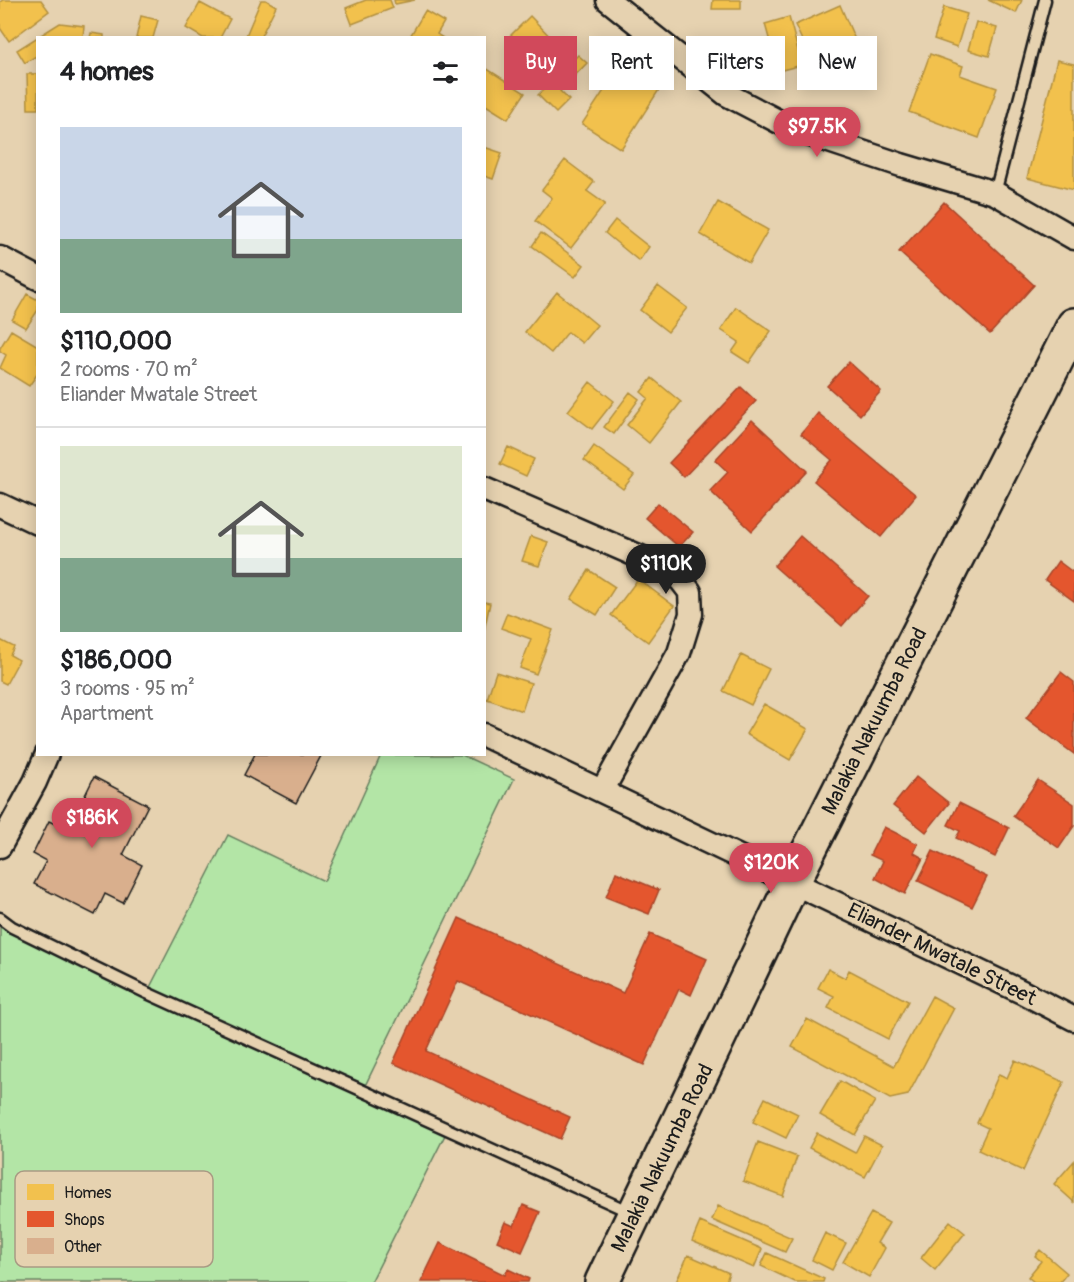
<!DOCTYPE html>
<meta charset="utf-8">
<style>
body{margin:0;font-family:Pangolin,sans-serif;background:#f2f2f2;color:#202124;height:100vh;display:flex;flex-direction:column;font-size:22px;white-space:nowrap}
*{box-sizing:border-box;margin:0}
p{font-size:20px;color:#757577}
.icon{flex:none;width:33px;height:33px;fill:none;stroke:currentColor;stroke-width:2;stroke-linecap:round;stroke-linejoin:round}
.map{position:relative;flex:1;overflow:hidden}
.drawer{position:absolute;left:36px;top:36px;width:450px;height:720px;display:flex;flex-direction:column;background:#fff;border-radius:0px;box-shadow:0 3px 15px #0003}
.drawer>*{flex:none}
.top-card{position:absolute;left:504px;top:36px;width:480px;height:54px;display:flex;gap:12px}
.price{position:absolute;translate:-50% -51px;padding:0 14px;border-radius:21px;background:#d1495b;color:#fff;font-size:20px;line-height:39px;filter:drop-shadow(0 2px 3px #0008)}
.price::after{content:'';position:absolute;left:50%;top:36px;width:18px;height:14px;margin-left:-9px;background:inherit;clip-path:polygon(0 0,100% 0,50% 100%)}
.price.selected{background:#222;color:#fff}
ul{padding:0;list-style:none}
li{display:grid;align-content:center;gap:12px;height:318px;padding:0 24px}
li+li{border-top:2px solid #e0e0e0}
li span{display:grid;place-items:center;height:186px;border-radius:0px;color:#555}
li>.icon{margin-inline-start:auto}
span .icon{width:108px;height:108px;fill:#fffc;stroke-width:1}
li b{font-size:26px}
h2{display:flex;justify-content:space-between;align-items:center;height:72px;padding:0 24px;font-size:26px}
.pill{padding:0 21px;border-radius:0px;background:#fff;box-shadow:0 3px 15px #0003;font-size:21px;line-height:54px}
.pill.selected{background:#d1495b;color:#fff}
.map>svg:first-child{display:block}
.green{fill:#b3e5a6;stroke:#688061;stroke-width:1.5}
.homes{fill:#f2c14e;stroke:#b2903f;stroke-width:1.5}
.shops{fill:#e4572e;stroke:#a84529;stroke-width:1.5}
.building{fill:#d9af8d;stroke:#1c1c1c;stroke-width:1.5}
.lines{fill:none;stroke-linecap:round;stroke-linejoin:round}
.service-casing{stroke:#1c1c1c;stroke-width:15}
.minor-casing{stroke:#1c1c1c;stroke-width:27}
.primary-casing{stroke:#1c1c1c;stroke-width:38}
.service{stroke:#e6d2b0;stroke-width:10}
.minor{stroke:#e6d2b0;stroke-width:22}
.primary{stroke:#e6d2b0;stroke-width:33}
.labels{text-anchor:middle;stroke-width:6;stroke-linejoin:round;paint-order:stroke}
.street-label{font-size:21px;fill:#1c1c1c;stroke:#e6d2b0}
.key{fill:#e6d2b0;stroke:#a99b84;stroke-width:1.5}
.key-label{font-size:16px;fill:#1c1c1c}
</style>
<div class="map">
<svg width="1074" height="1282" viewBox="0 0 1074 1282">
<rect width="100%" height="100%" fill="#e6d2b0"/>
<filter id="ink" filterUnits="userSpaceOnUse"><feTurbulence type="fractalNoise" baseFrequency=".0167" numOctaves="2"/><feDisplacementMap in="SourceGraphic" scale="12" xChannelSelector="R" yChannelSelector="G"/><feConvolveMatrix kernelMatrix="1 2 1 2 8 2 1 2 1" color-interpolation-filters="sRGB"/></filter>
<g filter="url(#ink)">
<!-- green -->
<path class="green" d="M381,755H462L514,779L363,1090L448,1129L371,1282H0V922L147,993L228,835L324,881Z"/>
<!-- homes -->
<path class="homes" d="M3,0H41L49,11L9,41L0,28V2Z
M261,0H266L276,6L260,38H245Z
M366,0H390L393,8L352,24L346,8Z
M394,0H415L395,4Z
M713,0H741V9H712Z
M988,0H1022L1016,13Z
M200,3L230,19L220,38H203L186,28Z
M840,5L860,51L816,71L795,25Z
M944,7L967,14L957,47L934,39Z
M425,11L444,22L437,34L443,38H409Z
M141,16L158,20L153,38H136Z
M530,16L567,54L543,77L507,39Z
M789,17L802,65L778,71L765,24Z
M976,22L997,28L989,56L968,50Z
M60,23L84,26L83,38H38V55L25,63L17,50Z
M91,33L104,35V38H90Z
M930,54L963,66L960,75L997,88L979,138L909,112Z
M578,55L587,63L560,91L569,100L556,113L538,95Z
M626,57L664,82L621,149L582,124Z
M1057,60L1074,64V190L1027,178Z
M484,67L525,93L508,119L484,104Z
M27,74H38V109H28Z
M484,147L502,153L493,179L484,176Z
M565,160L594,182L587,191L605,204L571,248L535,221L552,198L542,190Z
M718,202L768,230L749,263L700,234Z
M615,220L649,247L639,261L605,233Z
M541,233L584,265L575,277L532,246Z
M658,286L687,308L668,332L640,310Z
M557,292L597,325L582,343L568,332L551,353L525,332Z
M27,294L38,300V310L26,328L12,320Z
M736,307L771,331L749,363L732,352L739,342L721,330Z
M11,330L38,346V373L29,386L0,368L6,355L0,351V348Z
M652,378L681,402L649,443L627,425L648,398L641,392Z
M590,382L614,401L592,429L568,411Z
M630,392L639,399L614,434L604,427Z
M594,446L634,475L623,489L584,460Z
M508,447L534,459L526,476L500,464Z
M531,536L548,542L539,566L522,561Z
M589,570L615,587L597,615L571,599Z
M638,579L674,606L648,642L611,615Z
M484,602L490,603L484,631Z
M507,613L553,630L536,674L520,668L531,639L501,628Z
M0,640L14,647L10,655L19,660L6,684L0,681Z
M741,655L769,669L751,705L723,691Z
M496,672L531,683L522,711L487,699Z
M764,704L808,729L790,760L746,734Z
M828,969L845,978L849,970L908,1001L888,1039L828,1008L834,996L818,988Z
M932,996L954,1008L908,1095L890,1099L792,1047L807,1019L894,1066Z
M1015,1060L1064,1082L1023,1171L978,1150L988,1128L977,1123L999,1074L1007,1078Z
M840,1081L875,1101L855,1135L820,1115Z
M765,1098L798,1114L786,1138L753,1122Z
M817,1133L855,1153L864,1136L882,1145L865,1177L809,1148Z
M758,1142L797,1157L783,1196L743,1181Z
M1074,1161V1202L1054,1184Z
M718,1206L792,1238L785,1252L712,1220Z
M871,1213L889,1223L877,1243L885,1248L869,1277L843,1262Z
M950,1221L965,1233L935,1270L921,1258Z
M700,1222L762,1249L754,1268L692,1241Z
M825,1233L846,1243L832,1270L812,1260Z
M1040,1250L1067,1273L1060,1282H1034L1028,1277L1041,1261L1035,1256Z
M767,1253L824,1279L823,1282H795L761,1266Z
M688,1255L729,1273L726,1281L729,1282H676Z"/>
<!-- shops -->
<path class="shops" d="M944,202L1034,285L990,334L899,252Z
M849,362L881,391L860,415L827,386Z
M741,387L756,401L684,477L669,463Z
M818,413L916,495L881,537L814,481L832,460L801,434Z
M752,420L807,471L752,531L710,491L728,472L715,460Z
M658,503L693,532L679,547L645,518Z
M800,536L868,596L842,626L774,566Z
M1058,561L1074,573V601L1045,580Z
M1061,672L1074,682V754L1026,718Z
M916,777L949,803L926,832L893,806Z
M1038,780L1074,804V826L1059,848L1013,816Z
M959,803L1009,828L995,857L956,838L960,831L948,825Z
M884,827L918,844L914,853L923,858L905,894L875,878L883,861L870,855Z
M933,851L987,877L972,907L918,881Z
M616,872L659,890L649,914L606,897Z
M459,918L623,993L650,934L707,959L691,995L679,989L644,1065L458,981L426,1051L570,1117L560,1139L393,1063Z
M523,1205L540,1212L522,1252L497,1241L505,1222L514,1226Z
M440,1243L505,1275L508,1269L529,1279L528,1282H421Z"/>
<!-- building -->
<path class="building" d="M255,754H322L296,803L244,775Z
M94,777L148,805L123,855L142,865L123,903L105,894L95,915L34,884L46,861L33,854L49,821L68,830Z"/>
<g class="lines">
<!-- service casing -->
<g class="service-casing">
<path id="service" d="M995,193L1045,0
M0,918L12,927L147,993L630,1212"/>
</g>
<!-- minor casing -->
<g class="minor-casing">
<path id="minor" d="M608,0L726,94L793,129L901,165L995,193L1074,238
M0,258L38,278
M484,489L652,562L680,579L690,592L691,614L679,653L602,791
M0,505L38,523
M484,735L1022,992L1074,1019
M0,846L35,782L47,754"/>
</g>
<!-- primary casing -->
<g class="primary-casing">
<path id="primary" d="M602,1282L793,882L1074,325"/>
</g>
<!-- service -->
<use href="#service" class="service"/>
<!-- minor -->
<use href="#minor" class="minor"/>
<!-- primary -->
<use href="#primary" class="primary"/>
</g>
</g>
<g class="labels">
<!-- street labels -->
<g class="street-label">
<text transform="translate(874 721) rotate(-63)" y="7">Malakia Nakuumba Road</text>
<text transform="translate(942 954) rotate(26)" y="7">Eliander Mwatale Street</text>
<text transform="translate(662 1158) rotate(-64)" y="7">Malakia Nakuumba Road</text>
</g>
</g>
<!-- legend -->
<rect x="15" y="1171" width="198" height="96" rx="9" class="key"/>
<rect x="27" y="1184" width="27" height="16" fill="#f2c14e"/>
<rect x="27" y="1211" width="27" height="16" fill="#e4572e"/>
<rect x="27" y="1238" width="27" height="16" fill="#d9af8d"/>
<g class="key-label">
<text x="64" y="1198">Homes</text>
<text x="64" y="1225">Shops</text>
<text x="64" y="1252">Other</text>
</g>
</svg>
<b class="price" style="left:817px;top:158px">$97.5K</b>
<b class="price selected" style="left:666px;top:595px">$110K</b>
<b class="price" style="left:92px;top:849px">$186K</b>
<b class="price" style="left:771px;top:894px">$120K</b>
<div class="top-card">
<a class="pill selected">Buy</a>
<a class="pill">Rent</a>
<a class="pill">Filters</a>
<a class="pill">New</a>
</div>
<section class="drawer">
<h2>4 homes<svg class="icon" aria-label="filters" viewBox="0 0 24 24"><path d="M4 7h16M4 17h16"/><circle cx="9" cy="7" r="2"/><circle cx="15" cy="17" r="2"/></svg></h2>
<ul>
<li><span style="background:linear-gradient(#c9d6e8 60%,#7fa58c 0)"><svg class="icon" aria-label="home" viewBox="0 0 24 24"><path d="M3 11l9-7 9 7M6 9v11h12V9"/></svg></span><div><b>$110,000</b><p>2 rooms · 70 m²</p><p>Eliander Mwatale Street</p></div></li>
<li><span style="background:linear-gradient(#dfe7d0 60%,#7fa58c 0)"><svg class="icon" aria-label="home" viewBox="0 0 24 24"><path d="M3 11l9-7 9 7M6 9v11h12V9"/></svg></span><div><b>$186,000</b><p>3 rooms · 95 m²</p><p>Apartment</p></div></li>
</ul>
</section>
</div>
